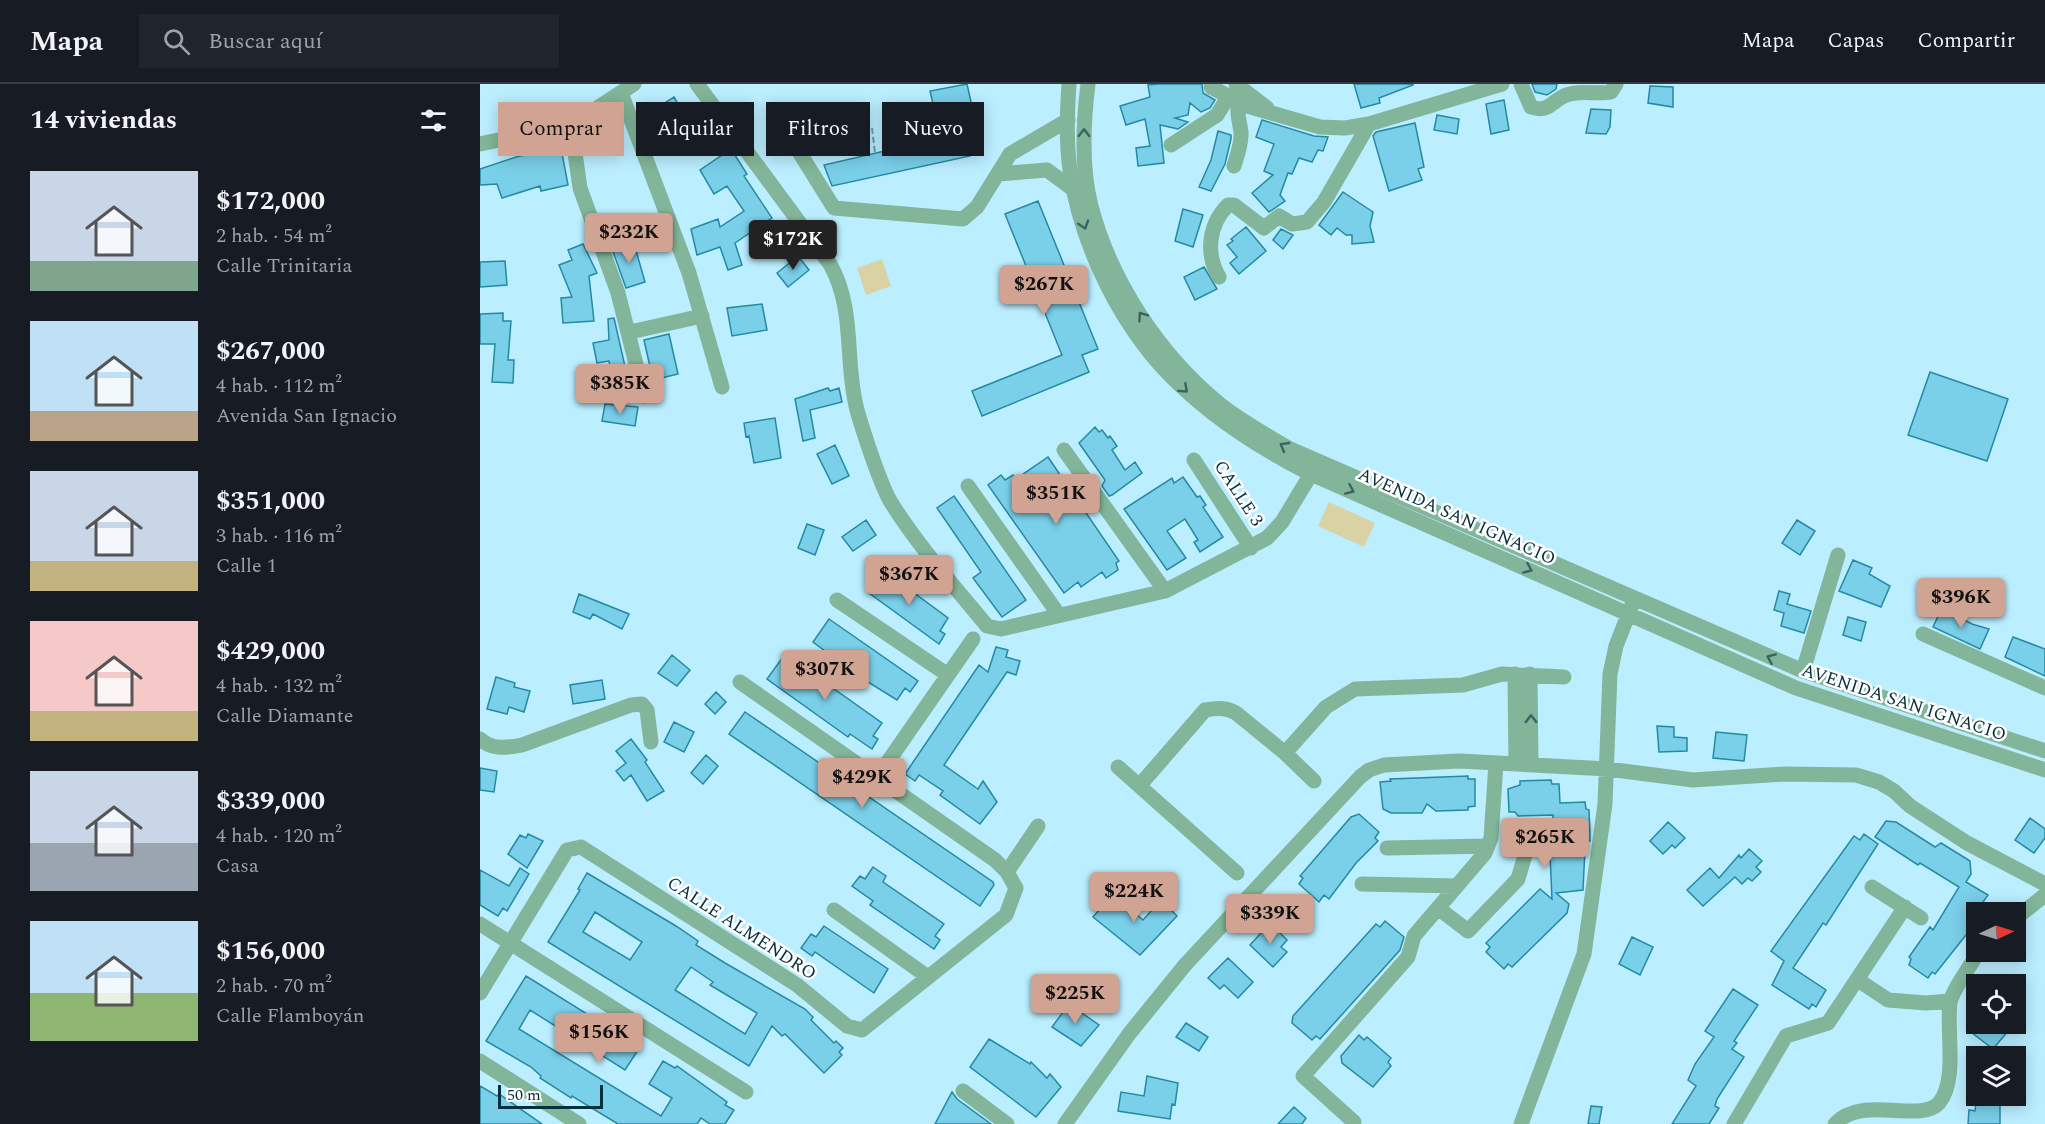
<!DOCTYPE html>
<html lang="es">
<meta charset="utf-8">
<style>
body{margin:0;font-family:Spectral,serif;background:#20242c;color:#f1f3f6;height:100vh;display:flex;flex-direction:column;font-size:22px;white-space:nowrap}
*{box-sizing:border-box;margin:0}
p{font-size:20px;color:#9ea1a6}
.icon{flex:none;width:33px;height:33px;fill:none;stroke:currentColor;stroke-width:2;stroke-linecap:round;stroke-linejoin:round}
.map{position:relative;flex:1;overflow:hidden}
.details{display:flex;flex-direction:column;background:#171b24;width:480px}
.details>*{flex:none}
.banner{position:absolute;left:18px;top:18px;width:570px;height:54px;display:flex;gap:12px}
.needle{width:39px;rotate:86deg}
.buttons{position:absolute;left:1486px;top:818px;display:grid;gap:12px}
.buttons a{display:grid;place-items:center;width:60px;height:60px;border-radius:0px;background:#171b24;box-shadow:0 3px 15px #0003;font-size:30px}
.scale{position:absolute;left:18px;bottom:15px;width:105px;box-sizing:border-box;padding-left:6px;border:3px solid #06303b;border-top:0;font-size:16px;line-height:21px;white-space:nowrap;color:#06303b;-webkit-text-stroke:4px #fff;paint-order:stroke}
.price{position:absolute;translate:-50% -51px;padding:0 14px;border-radius:6px;background:#d0a392;color:#111;font-size:20px;line-height:39px;filter:drop-shadow(0 2px 3px #0008)}
.price::after{content:'';position:absolute;left:50%;top:36px;width:18px;height:14px;margin-left:-9px;background:inherit;clip-path:polygon(0 0,100% 0,50% 100%)}
.price.current{background:#222;color:#fff}
ul{padding:0;list-style:none}
li{display:flex;align-items:center;gap:18px;height:150px;padding:0 30px}
li span{display:grid;place-items:center;flex:none;width:168px;height:120px;border-radius:0px;color:#555}
li>.icon{margin-inline-start:auto}
span .icon{width:72px;height:72px;fill:#fffc;stroke-width:1}
li b{font-size:26px}
h2{display:flex;justify-content:space-between;align-items:center;height:72px;padding:0 30px;font-size:26px}
.pill{padding:0 21px;border-radius:0px;background:#171b24;box-shadow:0 3px 15px #0003;font-size:21px;line-height:54px}
.pill.current{background:#d0a392;color:#111}
header{display:flex;align-items:center;gap:36px;box-sizing:border-box;height:84px;padding:0 30px;background:#171b24;border-bottom:2px solid #363941}
header strong{font-size:28px}
nav{display:flex;gap:33px;margin-inline-start:auto;font-size:21px}
.search{width:420px;height:54px;background:#20242c;display:flex;align-items:center;gap:15px;box-sizing:border-box;padding:0 21px;border-radius:0px;color:#9ea1a6;font-size:22px}
main{display:flex;flex:1;min-height:0}
.map>svg:first-child{display:block}
.green{fill:#d9d2a5}
.building{fill:#7acfe9;stroke:#2689a3;stroke-width:1.5;fill-rule:evenodd}
.lines{fill:none;stroke-linecap:round;stroke-linejoin:round}
.path{stroke:#6d9caa;stroke-width:2;stroke-dasharray:6 3;stroke-linecap:butt}
.minor{stroke:#82b599;stroke-width:15}
.oneway{stroke:#386561}
.labels{text-anchor:middle;stroke-width:5;stroke-linejoin:round;paint-order:stroke}
.street-label{font-size:18px;fill:#06303b;stroke:#fff}
</style>
<header>
<strong>Mapa</strong>
<div class="search"><svg class="icon" aria-label="search" viewBox="0 0 24 24"><circle cx="10" cy="10" r="6"/><path d="M15 15l6 6"/></svg>Buscar aquí</div>
<nav><a>Mapa</a><a>Capas</a><a>Compartir</a></nav>
</header>
<main>
<section class="details">
<h2>14 viviendas<svg class="icon" aria-label="filters" viewBox="0 0 24 24"><path d="M4 7h16M4 17h16"/><circle cx="9" cy="7" r="2"/><circle cx="15" cy="17" r="2"/></svg></h2>
<ul>
<li><span style="background:linear-gradient(#c9d6e8 75%,#7fa58c 0)"><svg class="icon" aria-label="home" viewBox="0 0 24 24"><path d="M3 11l9-7 9 7M6 9v11h12V9"/></svg></span><div><b>$172,000</b><p>2 hab. · 54 m²</p><p>Calle Trinitaria</p></div></li>
<li><span style="background:linear-gradient(#bfe0f5 75%,#b9a48a 0)"><svg class="icon" aria-label="home" viewBox="0 0 24 24"><path d="M3 11l9-7 9 7M6 9v11h12V9"/></svg></span><div><b>$267,000</b><p>4 hab. · 112 m²</p><p>Avenida San Ignacio</p></div></li>
<li><span style="background:linear-gradient(#c9d6e8 75%,#c2b280 0)"><svg class="icon" aria-label="home" viewBox="0 0 24 24"><path d="M3 11l9-7 9 7M6 9v11h12V9"/></svg></span><div><b>$351,000</b><p>3 hab. · 116 m²</p><p>Calle 1</p></div></li>
<li><span style="background:linear-gradient(#f6c9c9 75%,#c2b280 0)"><svg class="icon" aria-label="home" viewBox="0 0 24 24"><path d="M3 11l9-7 9 7M6 9v11h12V9"/></svg></span><div><b>$429,000</b><p>4 hab. · 132 m²</p><p>Calle Diamante</p></div></li>
<li><span style="background:linear-gradient(#c9d6e8 60%,#9aa5b1 0)"><svg class="icon" aria-label="home" viewBox="0 0 24 24"><path d="M3 11l9-7 9 7M6 9v11h12V9"/></svg></span><div><b>$339,000</b><p>4 hab. · 120 m²</p><p>Casa</p></div></li>
<li><span style="background:linear-gradient(#bfe0f5 60%,#8fb573 0)"><svg class="icon" aria-label="home" viewBox="0 0 24 24"><path d="M3 11l9-7 9 7M6 9v11h12V9"/></svg></span><div><b>$156,000</b><p>2 hab. · 70 m²</p><p>Calle Flamboyán</p></div></li>
</ul>
</section>
<div class="map">
<svg width="1565" height="1040" viewBox="0 0 1565 1040">
<rect width="100%" height="100%" fill="#bef"/>
<!-- green -->
<path class="green" d="M402,175L411,202L386,211L377,184Z
M849,418L895,439L884,463L838,442Z"/>
<!-- building -->
<path class="building" d="M487,0L498,49L486,51L490,72L352,102L344,81L461,54L450,7Z
M678,0H722L723,9L735,16L730,24L721,28L710,19L708,31L695,34L708,38L698,45L680,41L684,79L658,82L656,64L670,62L665,35L646,41L640,22L670,13L668,1Z
M874,0H933V1L899,14L900,19L881,24Z
M1052,0H1077L1076,5L1067,11L1055,8Z
M1170,2L1193,3V23L1168,19Z
M194,13L205,32L186,44L175,25Z
M1024,16L1029,46L1011,50L1006,20Z
M1111,25L1131,26L1130,43L1126,50L1106,49Z
M957,31L979,35L977,50L954,46Z
M782,36L834,52L848,53L843,67L838,66L832,78L819,74L812,90L808,89L800,111L805,117L789,128L772,109L793,91L784,87L794,60L776,53Z
M935,39L944,83L938,85L942,96L909,107L893,52L896,48Z
M738,47L751,51V55L745,80L731,107L719,103L731,76Z
M81,64L88,101L61,107L60,102L22,114L17,100L0,101V85L36,73Z
M251,65L267,90L264,92L292,134L255,159L262,181L248,186L240,163L217,171L211,145L238,135L240,143L264,127L247,102L234,110L220,86Z
M863,108L893,128L890,142L894,158L872,160V151H866L857,144L851,151L839,141Z
M558,117L618,265L602,271L609,288L502,332L492,307L582,271L525,130Z
M703,125L723,131L713,163L695,157Z
M766,143L786,167L759,190L750,179L757,173L747,161L753,157L751,155Z
M801,145L813,151L803,165L793,156Z
M153,156L165,198L146,204L131,162Z
M103,160L117,189L109,192L114,237L83,239L81,214L92,213L79,181L92,176L88,166Z
M318,172L329,186L308,203L297,189Z
M25,177L27,201L0,203V178Z
M724,183L737,205L715,216L704,193Z
M282,220L287,246L252,252L247,224Z
M23,229V237H31L28,276H34L33,299L12,298L15,260H0V230Z
M134,234L149,300L134,303L129,277L117,279L113,259L129,256L128,235Z
M189,250L198,290L173,296L164,256Z
M1450,288L1528,315L1507,377L1428,351Z
M348,304L350,307L359,304L362,318L330,326L335,354L323,357L315,315Z
M125,320L158,323L155,342L122,337Z
M295,334L301,374L274,379L269,352L266,353L264,339Z
M615,343L619,348L622,346L628,354L630,352L637,362L632,366L645,386L655,378L662,389L632,411L629,412L622,402L625,396L599,359Z
M355,361L369,392L352,400L337,370Z
M568,373L595,413L602,409L612,421L604,426L639,477L636,479L638,486L626,494L622,488L601,503L598,498L584,509L508,401L521,391L525,396L533,391L536,395Z
M703,393L717,413L720,412L726,421L723,423L743,453L720,468L714,458L718,456L705,435L687,447L706,474L687,486L644,425L692,394L694,399Z
M474,412L546,516L522,533L493,494L501,488L457,424Z
M386,436L396,451L373,467L362,453Z
M1317,436L1335,447L1320,471L1302,459Z
M327,440L344,446L335,471L318,464Z
M1373,476L1392,484L1389,490L1410,502L1401,523L1359,507Z
M403,486L468,534L460,547L465,550L459,560L389,509Z
M1299,507L1310,510L1307,520L1331,527L1324,549L1301,542L1304,529L1294,526Z
M99,510L149,530L142,545L113,530L110,535L93,528Z
M1462,524L1492,540L1509,545L1500,565L1453,543Z
M1368,533L1386,538L1381,557L1363,551Z
M349,535L438,597L430,608L425,604L417,616L354,577L356,575L333,558Z
M1533,553L1565,565V592L1525,573Z
M516,563L528,566L526,573L540,577L536,591L527,588L464,681L498,705L503,697L517,718L500,740L460,711L463,707L439,691L435,697L425,690L499,581L508,588Z
M305,570L402,639L393,652L398,655L392,665L370,650L368,653L287,595Z
M192,571L210,586L197,602L178,589Z
M16,593L35,599L34,603L50,607L44,628L29,623L27,630L7,625Z
M122,596L125,615L93,620L90,601Z
M236,608L246,618L235,630L225,620Z
M265,628L513,798L514,801L500,822L249,650Z
M194,638L214,648L204,668L184,658Z
M1177,642L1194,643V653L1207,654V667L1179,668Z
M1236,648L1267,651L1264,677L1233,674Z
M151,655L167,676L165,678L184,707L167,717L151,691L144,697L136,687L146,679L136,667Z
M226,671L238,682L223,700L211,689Z
M0,684L17,687L14,708L0,706Z
M988,692V695H995V722L988,723V726L956,727L947,720L942,729H911L903,725L900,698L911,697L910,695Z
M1071,696L1072,700H1079L1080,719L1105,718L1106,725L1109,726L1110,753V757H1106L1105,764L1103,806L1076,809L1089,820L1087,829L1032,883L1028,880L1024,885L1006,868L1010,863L1006,859L1060,805L1072,815L1070,771L1073,763V731L1038,732L1035,728H1029L1028,705L1040,701V697Z
M879,730L899,748L895,754L898,757L876,779L849,815L844,811L839,818L819,800L823,794L820,792L871,733Z
M1550,734L1565,745V754L1554,769L1535,756Z
M1406,737L1416,738L1455,763L1461,759L1490,777L1491,790L1486,798L1508,811L1503,818L1506,820L1501,828H1497V835L1486,851L1455,890L1452,888L1448,894L1429,881L1431,875L1429,873L1450,843L1453,846L1479,803L1440,779L1438,781L1395,753Z
M1188,738L1205,754L1195,764L1192,761L1183,770L1170,757Z
M48,750L63,757L47,784L28,770L40,751L46,754Z
M1384,750L1398,760L1346,841L1343,839L1313,884L1346,906L1336,923L1332,920L1329,925L1292,901L1304,877L1291,867L1374,752L1380,756Z
M1269,765L1282,777L1276,783L1281,788L1272,797L1268,794L1262,800L1255,793L1223,822L1207,806L1230,784L1239,794L1259,771L1261,774Z
M393,783L406,792L403,798L464,840L455,852L460,856L454,865L390,821L393,817L372,802L380,792L385,795Z
M40,784L49,790L27,827L23,824L18,832L0,821V786L29,802Z
M107,789L196,842L218,857L216,861L245,879L325,925L333,933L331,936L354,959L356,957L363,964L359,968L362,971L344,989L305,950L302,952L292,942L269,982L68,858L100,806L98,805ZM115,828L162,858L150,876L103,848ZM211,883L233,898L230,901L277,929L265,950L195,906Z
M633,810L663,836L681,816L697,832L660,871L613,833Z
M905,837L924,853L920,866L840,955L836,952L832,956L812,939L813,932L896,840L900,843Z
M790,839L807,856L801,863L807,868L793,883L770,861Z
M344,842L408,885L394,909L335,868L332,872L321,864L331,850L336,853Z
M1152,853L1173,863L1160,891L1139,880Z
M748,874L773,898L758,914L744,901L740,905L728,894Z
M46,892L160,963L145,986L50,926L39,945L181,1032L192,1014L169,1000L183,977L195,984L197,982L247,1018L245,1021L254,1026L245,1040H230L221,1034L217,1040H138L92,1012L91,1014L60,994L61,992L51,983L6,957Z
M1253,905L1278,921L1254,957L1257,959L1252,965L1264,973L1237,1015L1235,1022L1239,1024L1229,1040H1192L1216,1002L1208,996L1215,980L1234,953L1225,947Z
M589,920L619,941L601,962L572,943Z
M706,939L728,953L719,967L696,953Z
M1498,939H1520L1529,946L1513,965L1491,948Z
M879,951L884,956L887,953L911,974L908,978L911,982L893,1003L862,979L861,972Z
M509,955L550,980L551,978L567,994L570,990L581,1003L556,1033L490,983Z
M667,992L698,999L695,1021L692,1020L690,1035L638,1027L641,1008L664,1012Z
M0,1002L17,1012L19,1010L62,1040H0Z
M472,1008L477,1015L511,1040H455Z
M1496,1019L1520,1021V1040H1488L1489,1026L1495,1027Z
M1111,1022L1122,1023L1119,1040H1108Z
M814,1023L826,1034L822,1040H798Z"/>
<g class="lines">
<!-- path -->
<path class="path" d="M392,44L395,69"/>
<!-- minor -->
<path class="minor" d="M217,0L350,180C376,226 364,277 377,326C383,347 401,403 412,420C439,463 475,503 507,542L521,545L685,507L787,454L802,438L831,390
M589,0C587,28 586,58 590,86C601,163 643,248 700,301C739,338 783,366 831,390L1316,604L1565,686
M608,0C603,40 601,83 611,122C631,198 680,272 741,321C763,338 786,351 810,365L1323,587L1565,667
M756,0L787,24
M1041,0L1051,23C1068,29 1071,18 1084,12C1098,5 1117,11 1131,8L1136,0
M731,3L767,22L840,43L865,44L889,40L1022,0
M141,9L209,189L242,303
M301,39L354,124L483,135L497,123L530,70L588,36
M91,41L100,104L138,209L164,312
M0,60L91,41L154,0
M691,61L737,31L748,13
M754,82C757,72 762,59 761,48C759,35 757,33 758,18
M518,90L567,86L594,106
M739,193C725,169 729,140 748,121H754L784,144L799,132L812,140L827,138L844,118L889,40
M150,248L222,232
M584,366L685,507
M714,376L771,464
M488,402L579,531
M357,516L468,591
M1443,550L1565,604
M1323,587L1358,471
M1035,590L1036,680
M1050,590L1051,680
M0,655C12,666 27,664 42,661L151,621L162,620L167,626L171,658
M805,669L846,623L875,605L983,601L1022,590L1084,593
M638,683L757,789
M398,692L493,555
M660,701L725,626C737,624 745,623 756,629L805,669L834,697
M907,764L1008,762
M527,788L558,742
M882,800L977,802
M1392,803L1441,834
M958,824L988,847L1038,795L1048,761
M354,826L448,893
M1536,834L1565,811
M0,840L266,1008
M1378,896L1408,916L1446,919L1470,917
M0,909L87,766L101,763L317,901L367,942L382,946L526,831L536,804L527,788L515,776L260,598
M0,977L99,1040
M483,1007L527,1040
M874,1038L823,992L928,873L934,852L1005,769L1011,754L1016,679
M585,1040L649,950L705,881L880,693L889,686L904,681L979,677L1128,685L1213,696L1305,690L1376,691L1399,698L1414,707L1430,722L1487,759L1565,800
M1041,1040L1104,870L1125,720L1130,590L1136,562L1152,521
M1254,1040L1306,952L1348,939L1425,823
M1355,1040C1382,1010 1440,1040 1459,1019C1478,996 1466,947 1470,919C1472,906 1492,880 1499,867"/>
</g>
<!-- one-way arrows -->
<defs><path id="oneway-chevron" d="M-2-3.5L2.5 0L-2 3.5" fill="none" stroke-width="1.6" stroke-linecap="round" stroke-linejoin="round" transform="scale(1.5)"/></defs>
<g class="oneway">
<use href="#oneway-chevron" transform="translate(604 49) rotate(-89)"/>
<use href="#oneway-chevron" transform="translate(604 141) rotate(72)"/>
<use href="#oneway-chevron" transform="translate(662 232) rotate(-125)"/>
<use href="#oneway-chevron" transform="translate(704 305) rotate(42)"/>
<use href="#oneway-chevron" transform="translate(804 362) rotate(-150)"/>
<use href="#oneway-chevron" transform="translate(870 406) rotate(24)"/>
<use href="#oneway-chevron" transform="translate(1048 485) rotate(24)"/>
<use href="#oneway-chevron" transform="translate(1291 574) rotate(-157)"/>
<use href="#oneway-chevron" transform="translate(1051 635) rotate(-91)"/>
</g>
<g class="labels">
<!-- street labels -->
<g class="street-label">
<text transform="translate(759 409) rotate(57)" y="6">CALLE 3</text>
<text transform="translate(977 432) rotate(24)" y="6">AVENIDA SAN IGNACIO</text>
<text transform="translate(1424 618) rotate(18)" y="6">AVENIDA SAN IGNACIO</text>
<text transform="translate(262 844) rotate(33)" y="6">CALLE ALMENDRO</text>
</g>
</g>
</svg>
<div class="buttons">
<a><svg class="needle" viewBox="-14 -14 28 28"><path d="M0-13l5 13h-10z" fill="#e53935"/><path d="M0 13l5-13h-10z" fill="#9ea1a6"/></svg></a>
<a><svg class="icon" aria-label="locate" viewBox="0 0 24 24"><circle cx="12" cy="12" r="6"/><path d="M12 2v4M12 18v4M2 12h4M18 12h4"/></svg></a>
<a><svg class="icon" aria-label="layers" viewBox="0 0 24 24"><path d="M12 4l9 5-9 5-9-5zM3 14l9 5 9-5"/></svg></a>
</div>
<div class="scale">50 m</div>
<b class="price" style="left:149px;top:180px">$232K</b>
<b class="price current" style="left:313px;top:187px">$172K</b>
<b class="price" style="left:564px;top:232px">$267K</b>
<b class="price" style="left:140px;top:331px">$385K</b>
<b class="price" style="left:576px;top:441px">$351K</b>
<b class="price" style="left:429px;top:522px">$367K</b>
<b class="price" style="left:1481px;top:545px">$396K</b>
<b class="price" style="left:345px;top:617px">$307K</b>
<b class="price" style="left:382px;top:725px">$429K</b>
<b class="price" style="left:1065px;top:785px">$265K</b>
<b class="price" style="left:654px;top:839px">$224K</b>
<b class="price" style="left:790px;top:861px">$339K</b>
<b class="price" style="left:595px;top:941px">$225K</b>
<b class="price" style="left:119px;top:980px">$156K</b>
<div class="banner">
<a class="pill current">Comprar</a>
<a class="pill">Alquilar</a>
<a class="pill">Filtros</a>
<a class="pill">Nuevo</a>
</div>
</div>
</main>
